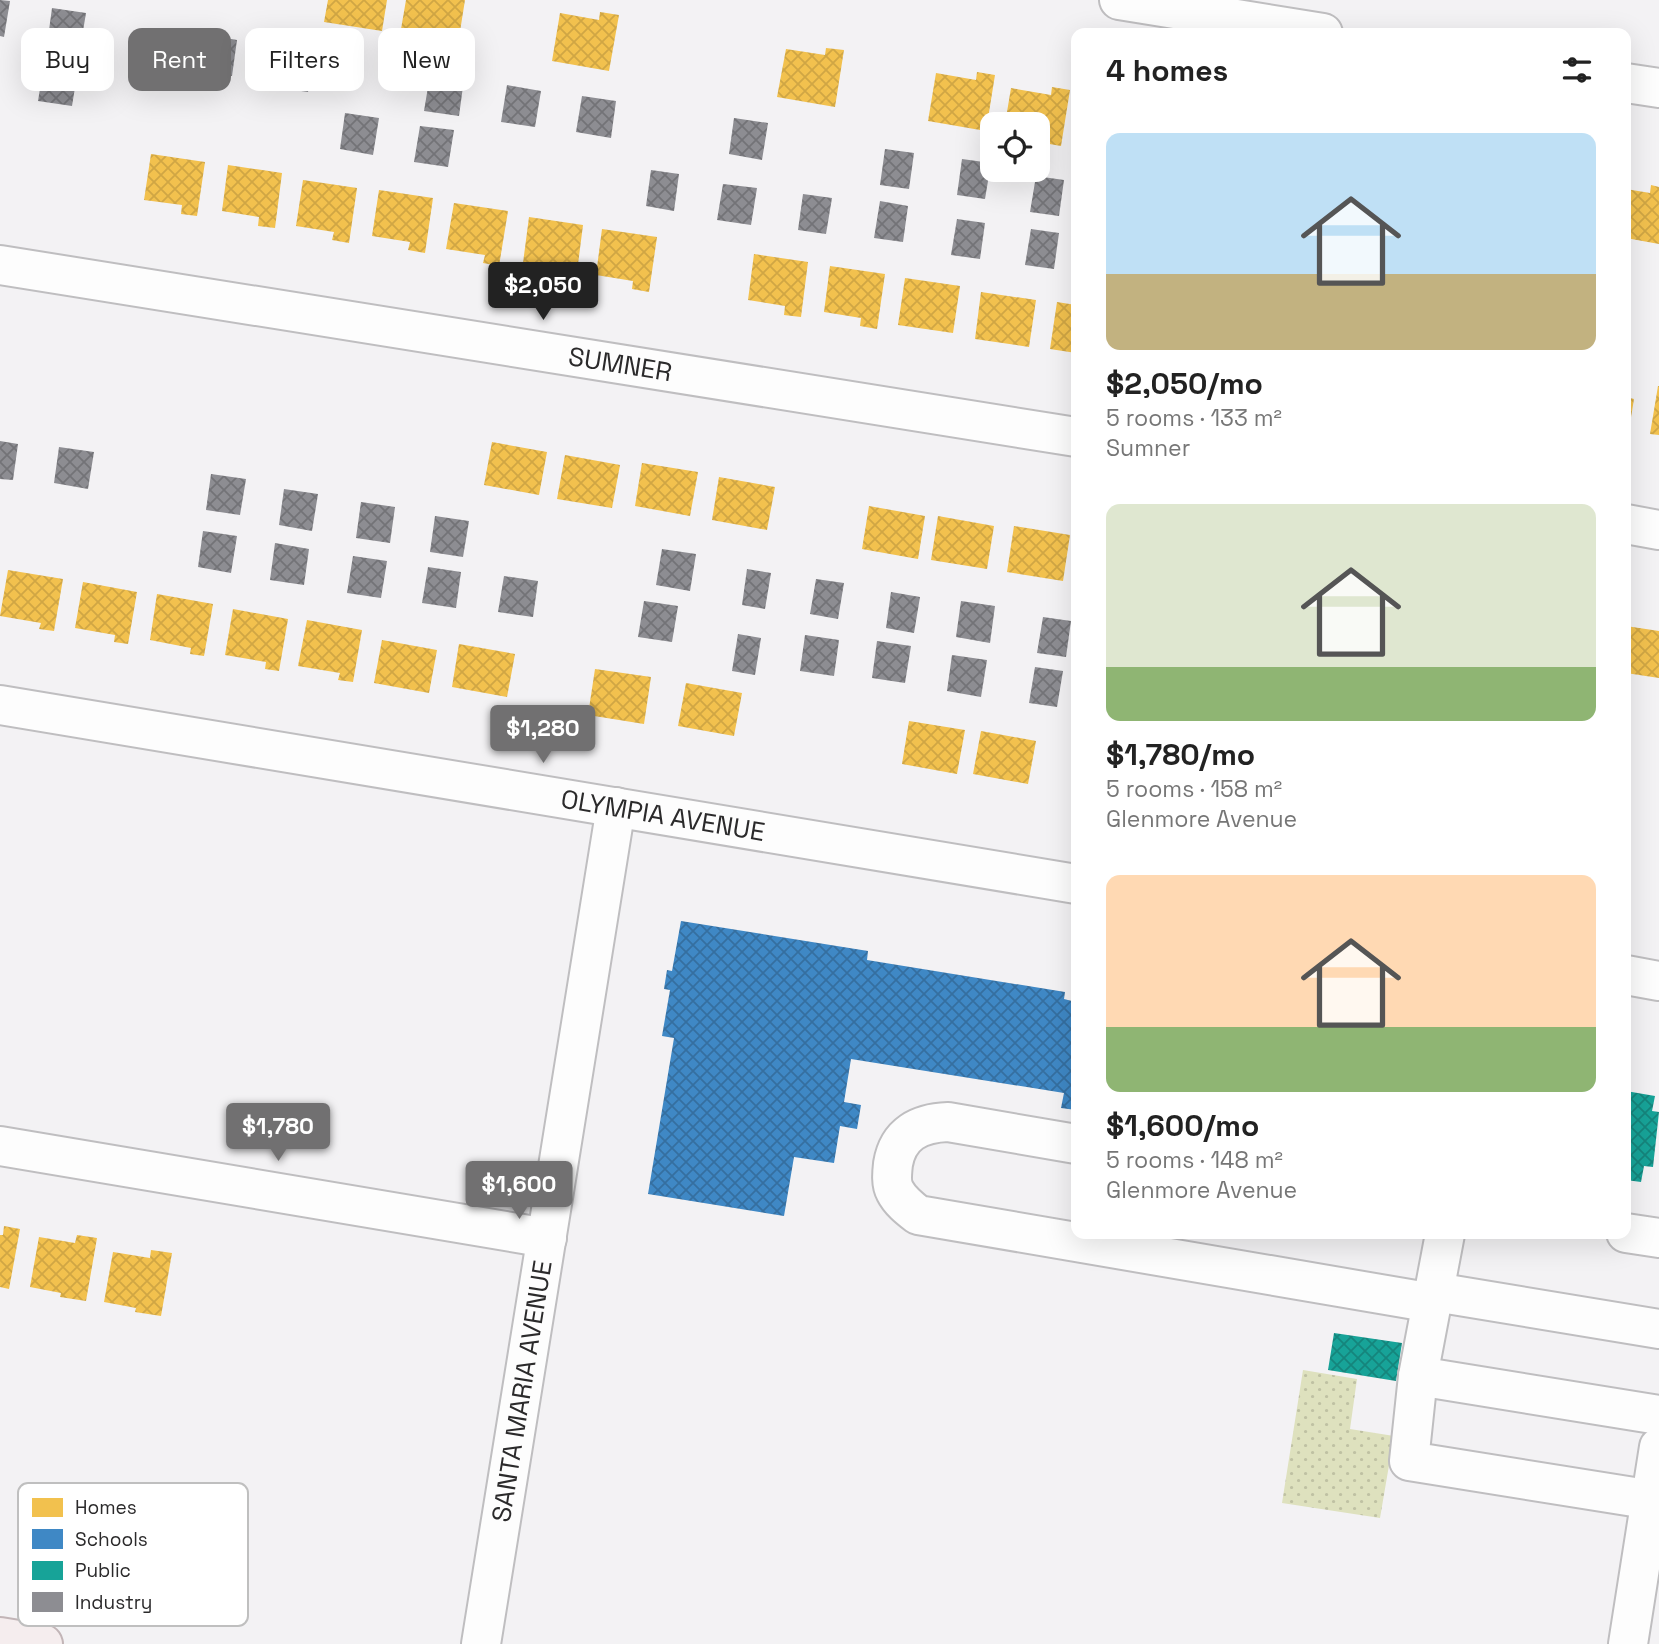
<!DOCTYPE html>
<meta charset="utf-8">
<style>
body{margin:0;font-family:"Space Grotesk",sans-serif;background:#f6f6f6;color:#222;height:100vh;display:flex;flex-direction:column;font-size:26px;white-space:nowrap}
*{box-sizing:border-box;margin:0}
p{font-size:23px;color:#767676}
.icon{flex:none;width:38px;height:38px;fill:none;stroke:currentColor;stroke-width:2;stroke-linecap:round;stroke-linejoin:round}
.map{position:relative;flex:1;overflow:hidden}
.panel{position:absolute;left:1071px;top:28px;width:560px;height:1211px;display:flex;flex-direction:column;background:#fff;border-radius:14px;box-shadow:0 7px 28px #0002}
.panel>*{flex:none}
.banner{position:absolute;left:21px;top:28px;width:665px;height:63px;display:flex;gap:14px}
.buttons{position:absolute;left:980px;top:112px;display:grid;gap:14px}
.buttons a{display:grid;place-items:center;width:70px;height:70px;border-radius:14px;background:#fff;box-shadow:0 7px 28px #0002;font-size:35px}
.price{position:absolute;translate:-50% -60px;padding:0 16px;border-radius:7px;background:#717071;color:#fff;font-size:23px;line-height:46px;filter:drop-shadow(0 2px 4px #0008)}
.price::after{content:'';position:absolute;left:50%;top:42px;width:21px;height:16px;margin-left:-10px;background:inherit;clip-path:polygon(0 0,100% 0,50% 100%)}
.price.selected{background:#222;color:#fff}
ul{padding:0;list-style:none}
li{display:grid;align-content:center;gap:14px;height:371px;padding:0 35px}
li span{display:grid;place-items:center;height:217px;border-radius:14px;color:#555}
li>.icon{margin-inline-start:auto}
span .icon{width:126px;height:126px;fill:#fffc;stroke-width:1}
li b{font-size:30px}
h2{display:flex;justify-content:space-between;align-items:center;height:84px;padding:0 35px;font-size:30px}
.pill{padding:0 24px;border-radius:14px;background:#fff;box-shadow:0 7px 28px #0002;font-size:24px;line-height:63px}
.pill.selected{background:#717071;color:#fff}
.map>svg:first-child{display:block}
.grass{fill:url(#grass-dots)}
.homes{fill:url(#homes-cross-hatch)}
.schools{fill:url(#schools-cross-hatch)}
.public{fill:url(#public-cross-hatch)}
.industry{fill:url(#industry-cross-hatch)}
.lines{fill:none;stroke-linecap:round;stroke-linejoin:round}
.minor-casing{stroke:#bfbec0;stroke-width:42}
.major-casing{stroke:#c2b5b7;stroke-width:42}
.minor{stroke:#fdfdfd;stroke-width:38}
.major{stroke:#f5edee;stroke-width:38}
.labels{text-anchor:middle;stroke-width:7;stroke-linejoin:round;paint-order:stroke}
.street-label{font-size:26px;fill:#2b2a2b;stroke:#fff}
.key{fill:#fff;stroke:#bfbfbf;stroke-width:2}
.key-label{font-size:19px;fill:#2b2a2b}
</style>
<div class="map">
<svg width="1659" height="1644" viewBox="0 0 1659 1644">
<defs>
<pattern id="grass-dots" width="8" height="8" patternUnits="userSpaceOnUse" patternTransform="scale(1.75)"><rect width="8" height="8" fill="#dee1be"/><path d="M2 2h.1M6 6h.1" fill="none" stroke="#bfc1a3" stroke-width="1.8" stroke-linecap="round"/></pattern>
<pattern id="homes-cross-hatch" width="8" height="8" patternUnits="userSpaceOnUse" patternTransform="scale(1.75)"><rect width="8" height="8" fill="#f2c14e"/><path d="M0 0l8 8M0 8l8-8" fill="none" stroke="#d0a644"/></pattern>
<pattern id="schools-cross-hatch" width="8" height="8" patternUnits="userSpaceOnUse" patternTransform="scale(1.75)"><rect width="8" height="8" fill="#3f88c5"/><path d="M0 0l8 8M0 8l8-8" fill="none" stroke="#356fa0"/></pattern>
<pattern id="public-cross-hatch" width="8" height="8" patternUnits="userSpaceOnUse" patternTransform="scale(1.75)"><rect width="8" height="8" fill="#17a398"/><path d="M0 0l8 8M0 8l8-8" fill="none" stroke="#15857c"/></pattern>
<pattern id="industry-cross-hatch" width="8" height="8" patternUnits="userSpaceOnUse" patternTransform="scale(1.75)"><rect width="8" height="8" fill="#8d8d92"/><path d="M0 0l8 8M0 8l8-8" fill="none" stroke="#737377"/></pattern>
</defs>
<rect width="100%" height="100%" fill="#f3f2f4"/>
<!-- grass -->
<path class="grass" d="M1303,1370L1357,1379L1350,1429L1394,1436L1380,1518L1282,1503Z"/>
<!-- homes -->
<path class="homes" d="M328,0H387L382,31L324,22Z
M406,0H465L458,44L400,35Z
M600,12L619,15L609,71L552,61L560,13L599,20Z
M826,48L844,50L835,107L777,97L786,49L825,55Z
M977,72L995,75L986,131L928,121L936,73L976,80Z
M1052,87L1070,90L1061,146L1038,142V124H1005L1011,88L1051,95Z
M151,154L205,162L197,216L181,214L182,205L144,200Z
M228,165L282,173L275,228L258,226L259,217L222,211Z
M303,180L357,188L349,243L332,240L334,232L296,226Z
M1651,185L1659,187V244L1626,238V189L1650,193Z
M379,190L433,198L425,253L408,250L410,242L372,236Z
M454,203L508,211L499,266L483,263L485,255L446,249Z
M529,217L583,225L576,280L559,278L560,269L523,263Z
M602,229L657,237L649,292L632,289L633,281L596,275Z
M754,254L808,262L801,317L784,315L785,306L748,300Z
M830,266L885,274L877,329L860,326L861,318L824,312Z
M905,278L960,286L953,333L898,325Z
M981,292L1036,300L1029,347L975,339Z
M1057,302L1076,305V353L1050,349Z
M1658,386H1659V435L1650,434Z
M1626,397L1634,399L1627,442H1626Z
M492,442L547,452L539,495L484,485Z
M565,455L620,465L612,508L557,499Z
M642,463L698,472L690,516L635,506Z
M719,477L775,487L767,530L712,520Z
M869,506L925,516L918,559L862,549Z
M938,516L994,526L987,569L931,560Z
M1014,526L1070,535L1063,581L1007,572Z
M8,570L63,579L54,631L39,629L41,623L0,616Z
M83,582L137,592L128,644L114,642L115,635L75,628Z
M157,594L213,604L204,656L190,654L191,648L150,640Z
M233,609L288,619L279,671L265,669L266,662L225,655Z
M307,620L362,630L353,682L338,680L340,673L298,666Z
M1626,626L1659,631V678L1626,673Z
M382,640L437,650L429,693L374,683Z
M459,644L515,654L507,697L452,687Z
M595,669L651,677L644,724L588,715Z
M686,683L742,693L734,736L678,726Z
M909,721L965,730L957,774L902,764Z
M981,731L1036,741L1028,784L973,774Z
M4,1226L20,1229L9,1289L0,1287V1235H3Z
M77,1235L97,1238L86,1301L60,1297L61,1293L30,1287L39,1237L75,1243Z
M151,1250L172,1253L161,1316L135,1312L136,1308L104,1302L113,1252L150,1258Z"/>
<!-- schools -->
<path class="schools" d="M681,921L868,951L867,960L1065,992L1064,999L1076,1002V1110L1061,1108L1064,1093L851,1059L844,1102L861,1105L857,1129L840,1126L834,1163L794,1157L784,1216L648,1194L674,1038L662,1036L670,990L664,989L667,970L672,971Z"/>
<!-- public -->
<path class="public" d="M1626,1091L1655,1096L1652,1111L1659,1112L1653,1167L1644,1166L1641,1182L1626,1180Z
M1334,1333L1402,1343L1396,1381L1328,1370Z"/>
<!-- industry -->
<path class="industry" d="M0,0L10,1L4,37L0,36Z
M52,8L86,13L80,49L47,45Z
M203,34L237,40L232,76L198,71Z
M279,51L314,56L308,92L274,87Z
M44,64L78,69L72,106L38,101Z
M430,75L464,79L459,116L424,111Z
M507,85L541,91L535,127L501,122Z
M582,96L616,101L611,138L576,132Z
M345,113L379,118L373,155L340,149Z
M734,118L768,123L762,160L729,154Z
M420,126L454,130L448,167L414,162Z
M885,149L914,153L909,189L880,185Z
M962,159L991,163L985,199L957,195Z
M651,170L679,174L674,211L646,206Z
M1036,176L1064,180L1059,216L1030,212Z
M723,184L757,188L751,225L717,220Z
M803,194L832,198L826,234L798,230Z
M880,201L908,206L903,242L874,238Z
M957,219L985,223L980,259L951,255Z
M1031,229L1059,233L1054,269L1025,265Z
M0,441L18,444L13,480L0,479Z
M59,447L94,452L88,489L54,483Z
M211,474L246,479L240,515L206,510Z
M284,489L318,494L312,531L279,525Z
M361,502L395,507L390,543L356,538Z
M435,516L469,521L463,557L430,552Z
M203,531L237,536L231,573L198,567Z
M275,543L309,549L304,585L270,580Z
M662,549L696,554L690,591L656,585Z
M353,556L387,561L381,598L347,593Z
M428,567L461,572L456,608L422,603Z
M747,569L771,573L765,609L742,605Z
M504,576L538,581L533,617L498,612Z
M816,579L844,583L838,619L810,614Z
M891,592L920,597L914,633L886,628Z
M644,601L678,606L672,642L638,637Z
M961,601L995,606L990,643L956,637Z
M1043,617L1071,621L1066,657L1037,653Z
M738,634L761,638L755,675L732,671Z
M805,635L839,640L834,676L800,671Z
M877,641L911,646L905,683L872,678Z
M952,655L987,660L981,697L947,691Z
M1035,667L1063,671L1057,707L1029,703Z"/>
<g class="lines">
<!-- minor casing -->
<g class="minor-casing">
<g id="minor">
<path d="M1119,0L1323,33"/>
<path d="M1626,83L1659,88"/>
<path id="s1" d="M0,265L1076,437"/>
<path d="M1626,524L1659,530"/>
<path id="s2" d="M0,705L1076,884"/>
<path d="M1626,975L1659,981"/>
<path d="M1076,1144L948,1122C919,1123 898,1134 893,1164C892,1173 891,1184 895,1191C900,1201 909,1208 918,1215L1433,1303"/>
<path d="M0,1146L547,1238"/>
<path d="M1626,1233L1659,1238"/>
<path d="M1445,1234L1418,1376L1409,1461L1659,1501"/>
<path d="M1435,1292L1659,1329"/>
<path d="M1418,1376L1659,1415"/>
<path id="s3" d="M481,1644L616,807"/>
<path d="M1628,1644L1659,1447"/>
</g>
</g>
<!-- major casing -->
<g class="major-casing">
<path id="major" d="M0,1637L43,1644"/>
</g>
<!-- minor -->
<use href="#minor" class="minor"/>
<!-- major -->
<use href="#major" class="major"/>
</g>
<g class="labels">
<!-- street labels -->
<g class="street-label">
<text dy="9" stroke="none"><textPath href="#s1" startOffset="628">SUMNER</textPath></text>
<text dy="9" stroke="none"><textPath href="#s2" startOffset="672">OLYMPIA AVENUE</textPath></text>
<text dy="9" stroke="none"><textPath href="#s3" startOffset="256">SANTA MARIA AVENUE</textPath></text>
</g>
</g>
<!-- legend -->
<rect x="18" y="1483" width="230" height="143" rx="10" class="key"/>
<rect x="32" y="1498" width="31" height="19" fill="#f2c14e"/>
<rect x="32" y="1529" width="31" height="20" fill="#3f88c5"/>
<rect x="32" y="1561" width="31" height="19" fill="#17a398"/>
<rect x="32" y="1592" width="31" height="20" fill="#8d8d92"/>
<g class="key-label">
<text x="75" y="1514">Homes</text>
<text x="75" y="1546">Schools</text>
<text x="75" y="1577">Public</text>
<text x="75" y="1609">Industry</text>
</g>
</svg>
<div class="buttons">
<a><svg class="icon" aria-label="locate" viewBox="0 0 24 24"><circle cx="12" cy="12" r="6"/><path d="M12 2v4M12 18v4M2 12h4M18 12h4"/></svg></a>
</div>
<b class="price selected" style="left:543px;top:322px">$2,050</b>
<b class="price" style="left:543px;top:765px">$1,280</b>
<b class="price" style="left:278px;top:1163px">$1,780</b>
<b class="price" style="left:519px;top:1221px">$1,600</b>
<div class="banner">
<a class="pill">Buy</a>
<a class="pill selected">Rent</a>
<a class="pill">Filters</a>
<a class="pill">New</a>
</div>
<section class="panel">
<h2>4 homes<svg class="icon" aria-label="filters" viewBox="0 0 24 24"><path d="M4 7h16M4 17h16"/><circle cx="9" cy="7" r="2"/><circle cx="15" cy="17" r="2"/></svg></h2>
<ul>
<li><span style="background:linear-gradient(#bfe0f5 65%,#c2b280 0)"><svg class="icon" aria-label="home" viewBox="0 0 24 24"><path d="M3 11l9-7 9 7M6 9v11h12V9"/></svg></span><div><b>$2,050/mo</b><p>5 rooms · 133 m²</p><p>Sumner</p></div></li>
<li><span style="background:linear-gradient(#dfe7d0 75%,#8fb573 0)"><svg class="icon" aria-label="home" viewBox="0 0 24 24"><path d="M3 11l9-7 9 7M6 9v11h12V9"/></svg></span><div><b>$1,780/mo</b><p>5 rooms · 158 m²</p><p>Glenmore Avenue</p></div></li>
<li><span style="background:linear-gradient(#ffd9b3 70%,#8fb573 0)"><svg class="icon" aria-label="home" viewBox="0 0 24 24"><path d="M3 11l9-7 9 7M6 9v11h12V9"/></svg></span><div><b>$1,600/mo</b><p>5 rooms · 148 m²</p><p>Glenmore Avenue</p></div></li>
</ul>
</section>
</div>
